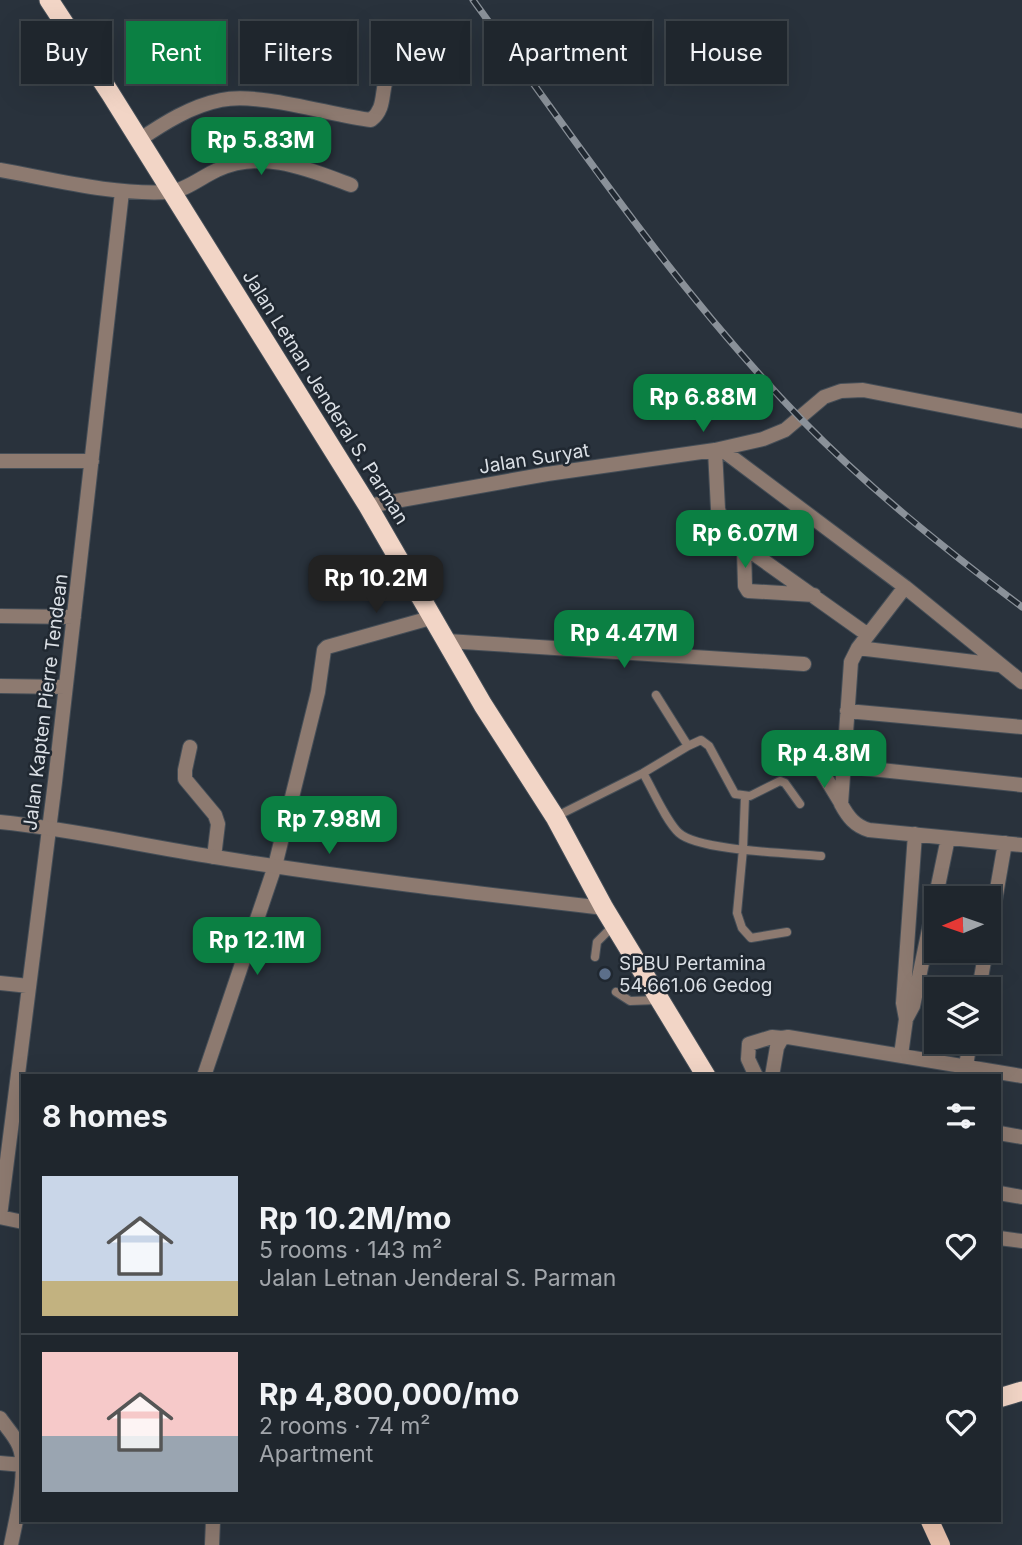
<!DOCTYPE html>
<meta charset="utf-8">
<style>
body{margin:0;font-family:Inter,sans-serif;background:#272e35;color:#f1f3f6;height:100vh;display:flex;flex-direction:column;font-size:26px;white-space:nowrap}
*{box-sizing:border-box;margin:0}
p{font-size:23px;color:#a1a5aa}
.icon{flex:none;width:38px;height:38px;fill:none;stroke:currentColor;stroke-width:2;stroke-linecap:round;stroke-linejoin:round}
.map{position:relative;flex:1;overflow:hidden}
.details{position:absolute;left:21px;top:1074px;width:980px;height:448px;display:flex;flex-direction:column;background:#1f262d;border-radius:0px;box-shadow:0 7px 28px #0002,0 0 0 2px #3c4349}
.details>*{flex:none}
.banner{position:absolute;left:21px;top:21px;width:980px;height:63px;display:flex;gap:14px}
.needle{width:46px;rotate:268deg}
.fabs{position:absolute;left:924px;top:886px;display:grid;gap:14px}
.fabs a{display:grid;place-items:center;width:77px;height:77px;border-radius:0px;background:#1f262d;box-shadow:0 7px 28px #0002,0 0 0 2px #3c4349;font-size:35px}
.price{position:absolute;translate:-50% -60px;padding:0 16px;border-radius:14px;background:#0b8043;color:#fff;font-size:23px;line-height:46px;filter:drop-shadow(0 2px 4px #0008)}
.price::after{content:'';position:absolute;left:50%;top:42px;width:21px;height:16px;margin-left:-10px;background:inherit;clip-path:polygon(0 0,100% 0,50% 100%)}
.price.on{background:#222;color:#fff}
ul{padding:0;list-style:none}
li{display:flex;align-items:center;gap:21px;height:175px;padding:0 21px}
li+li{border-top:2px solid #3c4349}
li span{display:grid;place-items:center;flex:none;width:196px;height:140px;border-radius:0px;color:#555}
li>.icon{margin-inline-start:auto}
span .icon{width:84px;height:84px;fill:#fffc;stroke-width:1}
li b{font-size:30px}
h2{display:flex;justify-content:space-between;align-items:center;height:84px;padding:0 21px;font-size:30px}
.tag{padding:0 24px;border-radius:0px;background:#1f262d;box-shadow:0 7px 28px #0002,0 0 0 2px #3c4349;font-size:24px;line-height:63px}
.tag.on{background:#0b8043;color:#fff}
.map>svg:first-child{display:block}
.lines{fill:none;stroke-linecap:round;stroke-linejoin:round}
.service-casing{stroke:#454e57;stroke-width:10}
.minor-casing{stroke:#454e57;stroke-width:16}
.tertiary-casing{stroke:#454e57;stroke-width:16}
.primary-casing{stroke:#454e57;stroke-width:19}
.trunk-casing{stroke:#454e57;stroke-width:21}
.service{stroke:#8d7a70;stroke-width:8}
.minor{stroke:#8d7a70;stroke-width:14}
.tertiary{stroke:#8d7a70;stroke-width:14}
.primary{stroke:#eac3ae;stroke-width:18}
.trunk{stroke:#f2d5c6;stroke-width:19}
.rail-casing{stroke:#8a9199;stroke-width:7}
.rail{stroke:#202831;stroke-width:4.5;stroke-dasharray:13;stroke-linecap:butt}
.service-dot{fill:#5c6f8a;stroke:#202831;stroke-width:2.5}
.labels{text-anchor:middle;stroke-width:5;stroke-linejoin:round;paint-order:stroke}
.street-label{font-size:19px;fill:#dadfe5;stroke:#202831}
.poi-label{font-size:19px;fill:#dadfe5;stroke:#202831;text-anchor:start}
</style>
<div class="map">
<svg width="1022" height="1545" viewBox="0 0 1022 1545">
<rect width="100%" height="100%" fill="#29323c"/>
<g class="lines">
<!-- service casing -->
<g class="service-casing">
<path id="service" d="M656,695L688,746
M643,773C653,790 666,821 679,833C699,851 791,853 821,856
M745,796L743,849L737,913L742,928L751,938L787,932
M555,817L643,773L688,746L701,740L709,746L735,794L750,796L780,781L785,783L800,804
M595,957L597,942L614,925
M616,992L630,1001L657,1000"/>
</g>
<!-- minor casing -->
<g class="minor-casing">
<path id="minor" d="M139,140C164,123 191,106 221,100C260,92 330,115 371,120C388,107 379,87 390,71L422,64
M0,170C56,180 112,195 169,192C185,191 203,176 217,170C262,149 308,169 351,185
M721,449L905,587L1022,682
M715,450L718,509L726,534L868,635
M0,461H92
M368,506L547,474L715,450L763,439L785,430L824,397L841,391L863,390L1022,421
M744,549L745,586L748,591L814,595
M905,587L858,648L851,662L841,804C848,817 855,826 869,830L1022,845
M0,616L74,617
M447,641L804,664
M858,648L999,665
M0,686L65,687
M847,711L1022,727
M190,747L185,770V779L215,815L218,824L214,857
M843,766L1022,785
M841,803L810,752L811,747L816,743L845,745
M989,935L1005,843
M0,983L29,986
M979,989L986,950
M906,1019L903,1003L915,834
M901,1055L906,1019L913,1006L948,838
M966,1066L970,1041
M204,1076L275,866L318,692L324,650L327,647L434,617
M756,1076L748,1059L749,1044L772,1037L782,1038
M772,1076L777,1047L782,1038L788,1037L1022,1076
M999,1133L1022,1137
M999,1193L1022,1197
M0,1216L55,782L122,192
M0,1217L23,1222
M999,1238L1022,1241
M0,1418C6,1427 15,1436 19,1446C29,1470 16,1519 11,1545
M0,1463L23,1465
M212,1545L213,1521"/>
</g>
<!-- tertiary casing -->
<g class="tertiary-casing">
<path id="tertiary" d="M0,822C72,829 143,846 215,857C344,878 474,893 604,908"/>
</g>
<!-- primary casing -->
<g class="primary-casing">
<path id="primary" d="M930,1521L941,1545"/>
</g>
<!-- trunk casing -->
<g class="trunk-casing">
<path id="trunk" d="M49,0L110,93L368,506L483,705L555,817L604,908L706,1076
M999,1398L1022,1391"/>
</g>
<!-- service -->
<use href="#service" class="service"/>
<!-- minor -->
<use href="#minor" class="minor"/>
<!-- tertiary -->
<use href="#tertiary" class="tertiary"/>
<!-- primary -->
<use href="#primary" class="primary"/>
<!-- trunk -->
<use href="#trunk" class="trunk"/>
<!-- rail casing -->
<g class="rail-casing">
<path id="rail" d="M473,0C577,143 677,291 800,418C868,488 944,548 1022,607"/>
</g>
<!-- rail -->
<use href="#rail" class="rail"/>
</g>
<!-- markers -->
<circle class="service-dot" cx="605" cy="974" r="7"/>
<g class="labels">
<!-- street labels -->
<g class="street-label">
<text transform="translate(326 397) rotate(58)" y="7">Jalan Letnan Jenderal S. Parman</text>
<text transform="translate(534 458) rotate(-9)" y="7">Jalan Suryat</text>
<text transform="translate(45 702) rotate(-83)" y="7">Jalan Kapten Pierre Tendean</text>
</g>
<!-- poi labels -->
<g class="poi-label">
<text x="619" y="970">SPBU Pertamina<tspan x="619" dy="22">54.661.06 Gedog</tspan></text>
</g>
</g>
</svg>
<div class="fabs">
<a><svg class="needle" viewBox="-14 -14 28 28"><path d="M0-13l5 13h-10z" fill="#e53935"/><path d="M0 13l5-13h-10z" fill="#a1a5aa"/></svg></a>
<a><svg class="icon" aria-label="layers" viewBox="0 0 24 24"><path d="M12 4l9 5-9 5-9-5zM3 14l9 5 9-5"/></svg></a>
</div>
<b class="price" style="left:261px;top:177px">Rp 5.83M</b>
<b class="price" style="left:703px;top:434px">Rp 6.88M</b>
<b class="price" style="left:745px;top:570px">Rp 6.07M</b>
<b class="price on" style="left:376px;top:615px">Rp 10.2M</b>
<b class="price" style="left:624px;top:670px">Rp 4.47M</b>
<b class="price" style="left:824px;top:790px">Rp 4.8M</b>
<b class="price" style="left:329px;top:856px">Rp 7.98M</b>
<b class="price" style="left:257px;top:977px">Rp 12.1M</b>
<div class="banner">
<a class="tag">Buy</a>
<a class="tag on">Rent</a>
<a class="tag">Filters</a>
<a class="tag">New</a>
<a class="tag">Apartment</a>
<a class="tag">House</a>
</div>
<section class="details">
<h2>8 homes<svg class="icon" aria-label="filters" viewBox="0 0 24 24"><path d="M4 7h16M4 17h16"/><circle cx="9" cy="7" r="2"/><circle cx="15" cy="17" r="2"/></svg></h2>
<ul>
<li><span style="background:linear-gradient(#c9d6e8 75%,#c2b280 0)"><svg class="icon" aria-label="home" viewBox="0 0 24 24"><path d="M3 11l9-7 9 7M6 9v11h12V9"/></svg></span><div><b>Rp 10.2M/mo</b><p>5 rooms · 143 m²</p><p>Jalan Letnan Jenderal S. Parman</p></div><svg class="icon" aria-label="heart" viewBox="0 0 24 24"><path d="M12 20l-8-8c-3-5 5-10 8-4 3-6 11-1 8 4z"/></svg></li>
<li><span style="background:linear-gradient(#f6c9c9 60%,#9aa5b1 0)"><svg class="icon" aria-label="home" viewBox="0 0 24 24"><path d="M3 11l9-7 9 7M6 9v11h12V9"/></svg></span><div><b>Rp 4,800,000/mo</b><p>2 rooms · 74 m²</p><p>Apartment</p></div><svg class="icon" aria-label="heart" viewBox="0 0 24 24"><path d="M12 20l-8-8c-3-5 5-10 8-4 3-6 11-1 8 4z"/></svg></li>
</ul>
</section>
</div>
